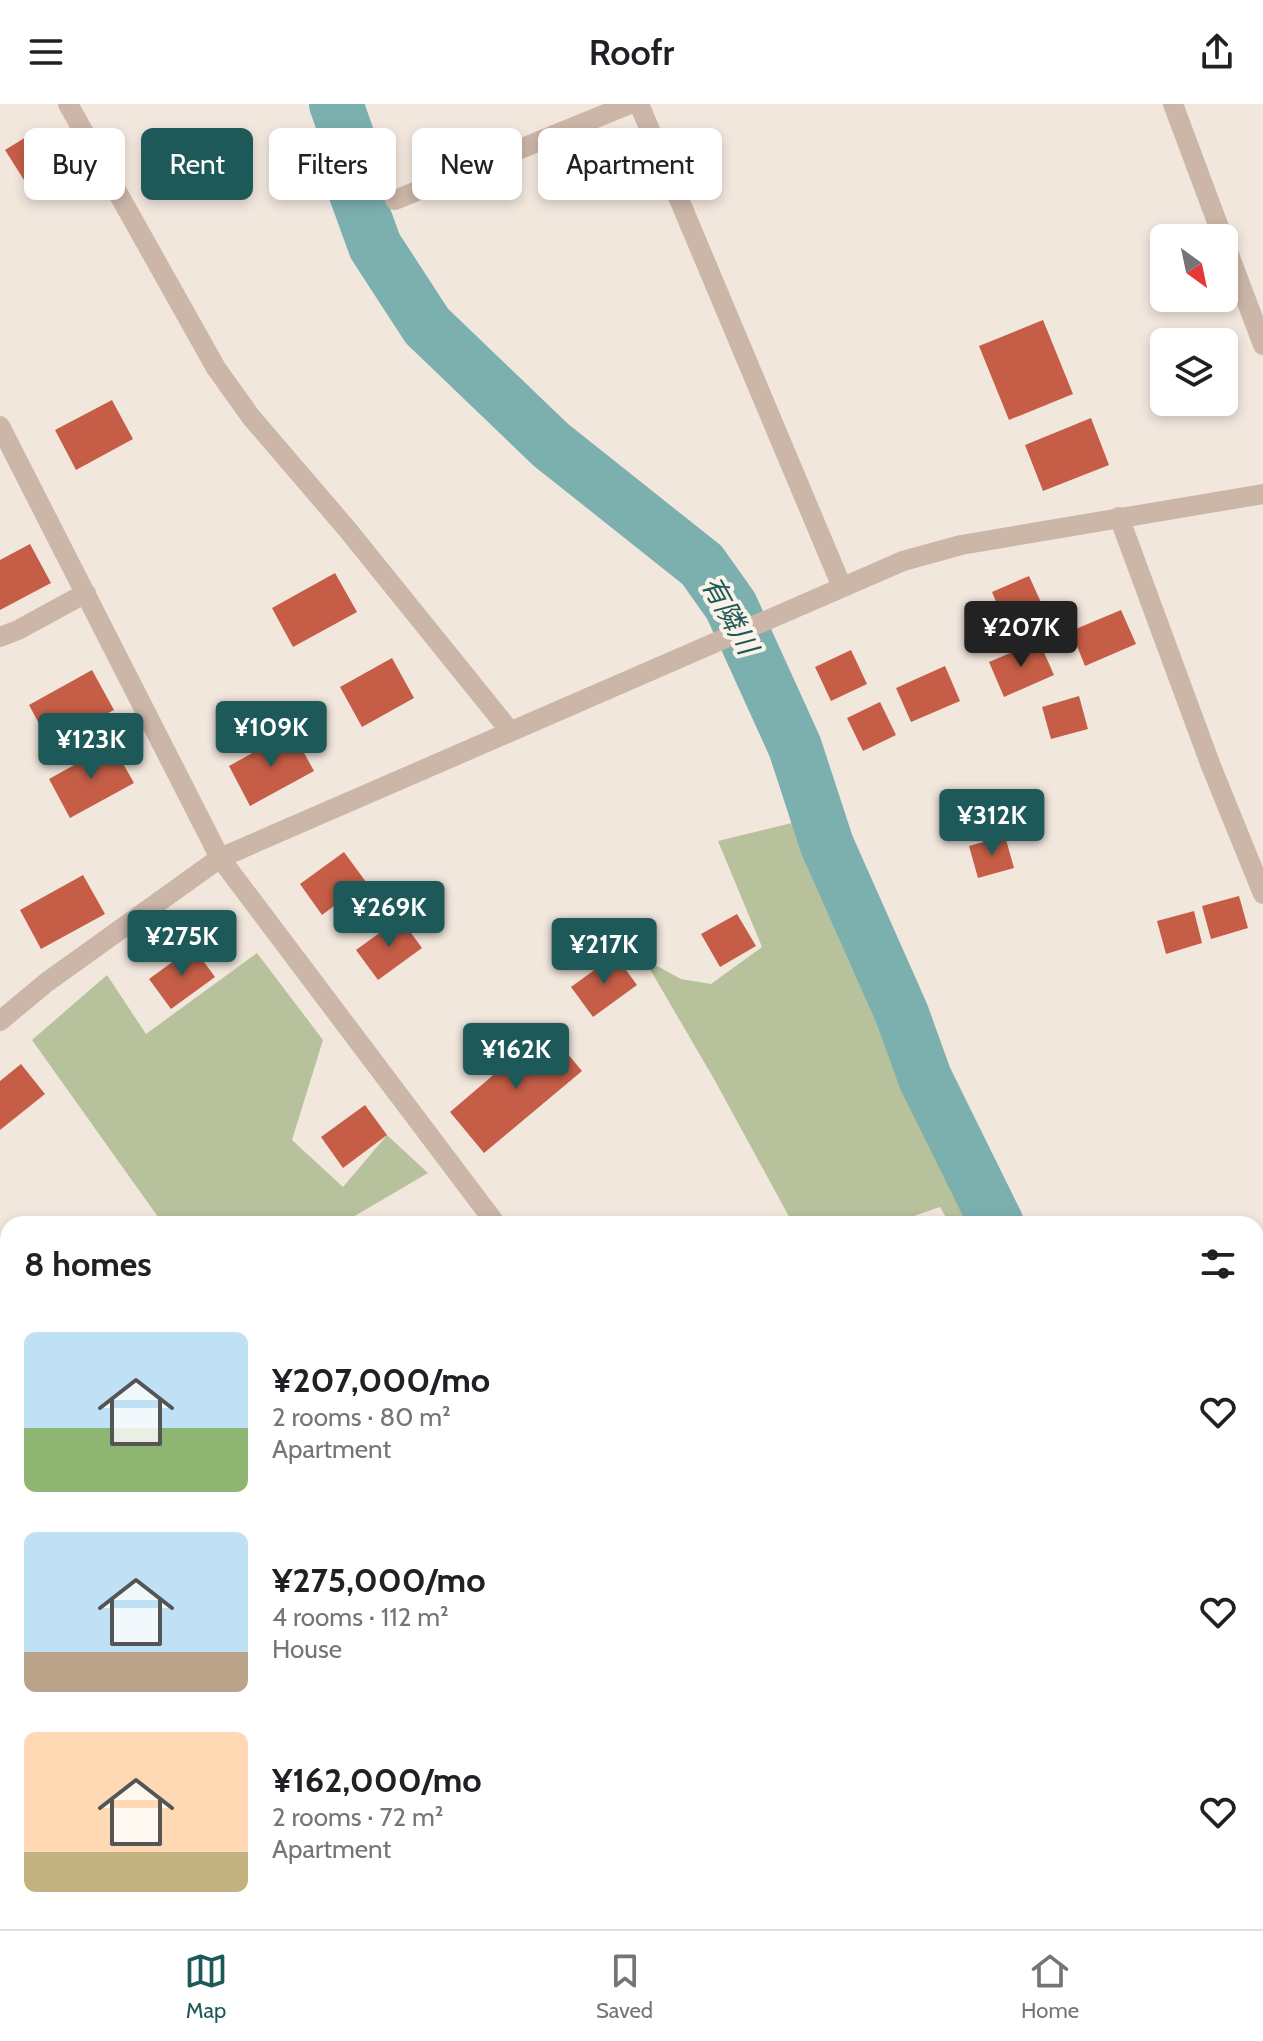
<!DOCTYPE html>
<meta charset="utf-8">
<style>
body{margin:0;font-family:Cabin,"Noto Sans JP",sans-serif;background:#f6f6f6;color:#202124;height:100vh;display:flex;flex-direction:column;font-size:30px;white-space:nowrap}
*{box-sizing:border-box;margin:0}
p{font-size:26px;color:#757577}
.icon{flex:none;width:44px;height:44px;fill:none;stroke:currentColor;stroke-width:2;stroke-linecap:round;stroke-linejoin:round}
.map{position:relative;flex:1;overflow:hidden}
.sheet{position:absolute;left:0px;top:1112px;width:1264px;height:714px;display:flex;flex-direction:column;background:#fff;border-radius:24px 24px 0 0;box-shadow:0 4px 12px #0003}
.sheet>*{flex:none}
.guide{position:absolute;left:24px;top:24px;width:800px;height:72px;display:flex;gap:16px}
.needle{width:52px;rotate:147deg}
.fabs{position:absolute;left:1150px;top:120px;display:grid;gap:16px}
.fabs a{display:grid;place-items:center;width:88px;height:88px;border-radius:12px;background:#fff;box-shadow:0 4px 12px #0003;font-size:40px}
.price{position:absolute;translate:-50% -68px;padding:0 18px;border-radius:8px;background:#1e5959;color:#fff;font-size:26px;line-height:52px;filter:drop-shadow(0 2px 4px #0008)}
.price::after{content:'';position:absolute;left:50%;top:48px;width:24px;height:18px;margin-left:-12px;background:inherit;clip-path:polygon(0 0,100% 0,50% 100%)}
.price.on{background:#222;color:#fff}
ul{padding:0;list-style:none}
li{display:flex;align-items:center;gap:24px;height:200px;padding:0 24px}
li span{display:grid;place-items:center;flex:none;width:224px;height:160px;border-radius:12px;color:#555}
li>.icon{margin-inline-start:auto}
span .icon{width:96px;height:96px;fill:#fffc;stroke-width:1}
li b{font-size:34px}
h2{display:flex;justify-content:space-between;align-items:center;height:96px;padding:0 24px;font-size:34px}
.tag{padding:0 28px;border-radius:12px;background:#fff;box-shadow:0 4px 12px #0003;font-size:28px;line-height:72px}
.tag.on{background:#1e5959;color:#fff}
header{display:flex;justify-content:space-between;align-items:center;height:104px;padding:0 24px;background:#fff;font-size:36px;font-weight:600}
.tab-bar{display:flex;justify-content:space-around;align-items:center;height:112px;border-top:2px solid #e0e0e0;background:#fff;font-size:22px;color:#757577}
.tab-bar a{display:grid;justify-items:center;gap:4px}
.tab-bar .on{color:#1e5959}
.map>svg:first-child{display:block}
.green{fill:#b7c29c}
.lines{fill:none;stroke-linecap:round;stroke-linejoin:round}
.stream{stroke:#7bb0af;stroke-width:9}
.river{stroke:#7bb0af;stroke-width:54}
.building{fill:#c65e47}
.street{stroke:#cbb6a8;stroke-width:20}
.labels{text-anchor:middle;stroke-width:8;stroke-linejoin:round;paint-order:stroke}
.water-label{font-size:28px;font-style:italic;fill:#1e5959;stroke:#faf1e9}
</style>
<header><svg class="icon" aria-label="menu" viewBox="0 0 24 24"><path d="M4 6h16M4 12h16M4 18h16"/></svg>Roofr<svg class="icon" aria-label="share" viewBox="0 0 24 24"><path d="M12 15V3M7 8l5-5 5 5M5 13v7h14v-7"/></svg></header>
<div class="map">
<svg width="1263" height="1825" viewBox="0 0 1263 1825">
<rect width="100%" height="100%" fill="#f2e7dd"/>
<!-- green -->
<path class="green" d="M800,717L983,1120H950L940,1103L891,1120H793L714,975L644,855L681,875L711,880L762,843L718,737Z
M257,849L323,936L292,1036L343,1083L387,1031L428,1069L341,1120H163L32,936L107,871L146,930Z"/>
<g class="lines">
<!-- stream -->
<path class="stream" d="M0,1367L8,1379
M284,1818L288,1825"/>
<!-- river -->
<path class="river" d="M336,0L347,31L354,84L375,142L427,222L551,341L702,461L731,502L795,643L827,741L902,910L925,974L997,1120
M1256,1652L1263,1666"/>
</g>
<!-- building -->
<path class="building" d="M39,25L58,55L24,76L5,46Z
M1043,216L1073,290L1009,316L979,242Z
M112,296L133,335L76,366L55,326Z
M1091,314L1109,361L1043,387L1025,341Z
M30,440L51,479L0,506V456Z
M335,469L357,508L293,543L272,504Z
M1029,472L1045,507L1007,524L992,488Z
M1121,506L1136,540L1085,562L1071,527Z
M1039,537L1054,571L1004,593L989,558Z
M851,546L867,580L831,597L815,563Z
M392,554L414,594L362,623L340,583Z
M945,562L960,597L911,618L896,584Z
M92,566L114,606L50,640L29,601Z
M1079,592L1088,625L1051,635L1042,603Z
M880,598L896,631L863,647L847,614Z
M292,627L314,667L250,702L229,662Z
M112,640L134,679L70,714L49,675Z
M1005,732L1014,764L978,774L969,742Z
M344,748L366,778L322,811L300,780Z
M83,771L105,810L41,845L20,806Z
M1239,792L1248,824L1211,835L1202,802Z
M1194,807L1202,839L1166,850L1157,817Z
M737,810L756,842L720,863L701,830Z
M400,814L422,844L378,876L356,846Z
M193,843L215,873L171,905L149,875Z
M615,851L637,881L593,913L571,883Z
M547,925L582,967L484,1049L450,1008Z
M21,960L45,990L0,1026V977Z
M365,1001L387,1031L343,1064L321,1033Z
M8,1183V1230L0,1236V1189Z
M8,1704V1789L0,1796V1711Z
M663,1818H704L709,1825H662L659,1821Z
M815,1818H862L852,1825H820Z
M950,1818H972L977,1825H940Z
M1135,1818L1137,1824L1133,1825H1080L1095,1818Z"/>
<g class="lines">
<!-- street -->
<path class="street" d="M68,0L216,264L251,313L347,425L510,627
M639,0L842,483
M1173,0L1223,134
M395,96L630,0
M1224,137L1263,241
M0,322L220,754L496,1120
M1119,413L1211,662L1263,790
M0,533L18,526L86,489
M0,917L47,878L220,754L903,457L961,441L1263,390
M0,1338L8,1351
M308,1818L313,1825
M999,1818L1003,1825"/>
</g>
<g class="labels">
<!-- water labels -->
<g class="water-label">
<text transform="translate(730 511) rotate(61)" y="10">有隣川</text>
</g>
</g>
</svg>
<div class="fabs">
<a><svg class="needle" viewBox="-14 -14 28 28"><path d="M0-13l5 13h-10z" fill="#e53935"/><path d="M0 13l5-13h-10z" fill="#757577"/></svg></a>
<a><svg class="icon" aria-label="layers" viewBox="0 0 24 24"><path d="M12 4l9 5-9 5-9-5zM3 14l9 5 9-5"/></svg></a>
</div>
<b class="price on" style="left:1021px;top:565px">¥207K</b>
<b class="price" style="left:271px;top:665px">¥109K</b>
<b class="price" style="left:91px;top:677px">¥123K</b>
<b class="price" style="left:992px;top:753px">¥312K</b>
<b class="price" style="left:389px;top:845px">¥269K</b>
<b class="price" style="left:182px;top:874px">¥275K</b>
<b class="price" style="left:604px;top:882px">¥217K</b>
<b class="price" style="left:516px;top:987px">¥162K</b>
<div class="guide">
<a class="tag">Buy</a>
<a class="tag on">Rent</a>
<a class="tag">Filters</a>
<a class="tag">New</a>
<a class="tag">Apartment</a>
</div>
<section class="sheet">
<h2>8 homes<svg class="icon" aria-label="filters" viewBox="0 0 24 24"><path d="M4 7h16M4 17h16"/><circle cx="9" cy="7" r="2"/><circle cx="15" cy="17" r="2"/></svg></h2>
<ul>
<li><span style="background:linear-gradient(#bfe0f5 60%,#8fb573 0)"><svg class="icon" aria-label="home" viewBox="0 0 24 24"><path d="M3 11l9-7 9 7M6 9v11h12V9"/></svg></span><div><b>¥207,000/mo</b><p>2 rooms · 80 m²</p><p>Apartment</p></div><svg class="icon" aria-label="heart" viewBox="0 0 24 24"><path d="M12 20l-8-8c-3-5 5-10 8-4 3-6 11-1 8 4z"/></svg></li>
<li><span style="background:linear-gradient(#bfe0f5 75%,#b9a48a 0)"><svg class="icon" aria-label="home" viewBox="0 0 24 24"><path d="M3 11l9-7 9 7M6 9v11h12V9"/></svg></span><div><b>¥275,000/mo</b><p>4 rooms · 112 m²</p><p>House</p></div><svg class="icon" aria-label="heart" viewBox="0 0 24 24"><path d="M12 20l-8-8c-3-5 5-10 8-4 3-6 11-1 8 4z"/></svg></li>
<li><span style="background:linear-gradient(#ffd9b3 75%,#c2b280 0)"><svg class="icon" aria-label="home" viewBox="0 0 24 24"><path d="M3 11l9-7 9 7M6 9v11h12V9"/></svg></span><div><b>¥162,000/mo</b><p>2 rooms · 72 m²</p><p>Apartment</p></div><svg class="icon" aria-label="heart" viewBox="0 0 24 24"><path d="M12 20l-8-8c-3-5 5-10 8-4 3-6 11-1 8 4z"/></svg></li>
</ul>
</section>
</div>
<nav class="tab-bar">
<a class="on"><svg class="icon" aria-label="map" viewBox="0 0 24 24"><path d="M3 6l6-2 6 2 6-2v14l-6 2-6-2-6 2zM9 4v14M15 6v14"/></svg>Map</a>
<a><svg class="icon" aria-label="saved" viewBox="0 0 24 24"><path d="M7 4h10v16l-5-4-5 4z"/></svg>Saved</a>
<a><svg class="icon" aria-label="home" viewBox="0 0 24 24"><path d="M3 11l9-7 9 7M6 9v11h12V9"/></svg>Home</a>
</nav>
